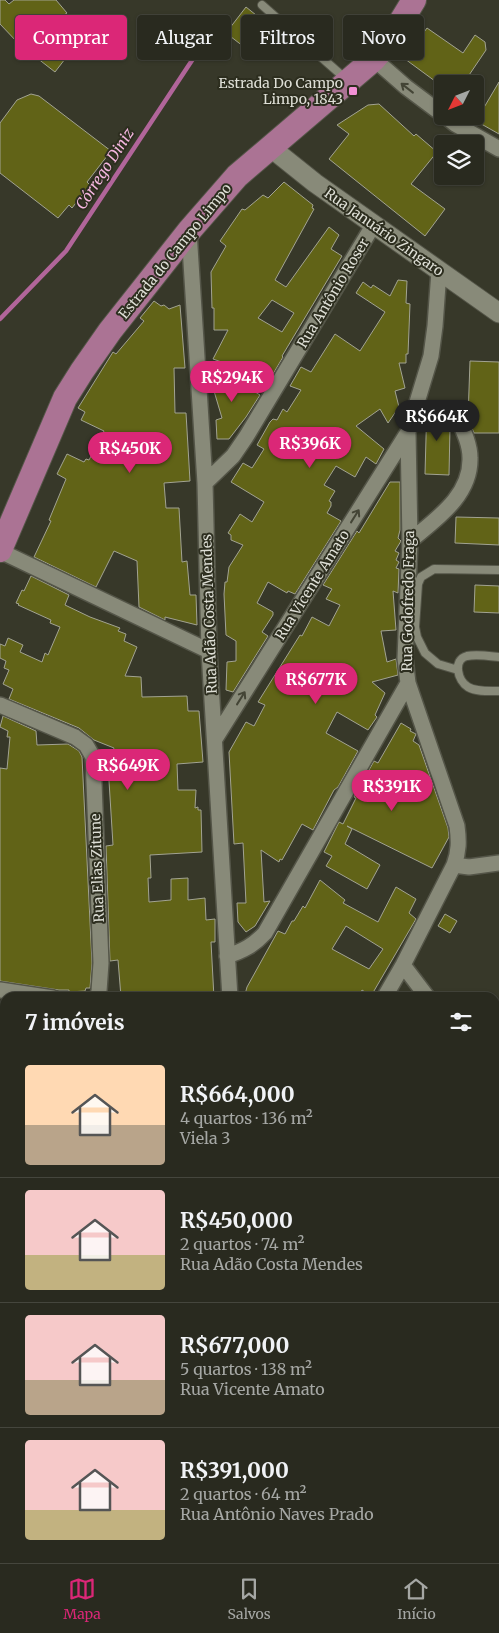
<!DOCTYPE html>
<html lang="pt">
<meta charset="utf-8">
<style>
body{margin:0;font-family:Merriweather,serif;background:#313228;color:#f1f3f6;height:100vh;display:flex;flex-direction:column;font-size:19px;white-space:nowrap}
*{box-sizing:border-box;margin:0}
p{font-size:16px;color:#a5a7a4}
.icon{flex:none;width:28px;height:28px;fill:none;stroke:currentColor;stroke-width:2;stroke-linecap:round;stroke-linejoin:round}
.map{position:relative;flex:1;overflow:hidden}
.sheet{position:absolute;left:0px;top:992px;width:500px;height:571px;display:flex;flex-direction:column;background:#292a1f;border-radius:15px 15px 0 0;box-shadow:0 1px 4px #0004,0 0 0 1px #45463d}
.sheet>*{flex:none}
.top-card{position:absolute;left:15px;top:15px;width:470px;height:45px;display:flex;gap:10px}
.needle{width:32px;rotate:228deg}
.buttons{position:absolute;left:434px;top:75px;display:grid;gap:10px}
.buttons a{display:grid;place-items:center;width:50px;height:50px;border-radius:5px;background:#292a1f;box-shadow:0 1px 4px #0004,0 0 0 1px #45463d;font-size:25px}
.price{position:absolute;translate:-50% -42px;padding:0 11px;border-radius:18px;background:#db2777;color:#fff;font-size:16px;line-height:32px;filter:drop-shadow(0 1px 2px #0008)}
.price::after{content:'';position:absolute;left:50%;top:30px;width:15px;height:11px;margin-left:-8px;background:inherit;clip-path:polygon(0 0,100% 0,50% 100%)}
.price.on{background:#222;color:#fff}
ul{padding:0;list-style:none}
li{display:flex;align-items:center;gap:15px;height:125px;padding:0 25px}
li+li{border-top:1px solid #45463d}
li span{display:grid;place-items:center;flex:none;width:140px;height:100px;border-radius:5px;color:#555}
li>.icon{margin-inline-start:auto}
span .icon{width:60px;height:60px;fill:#fffc;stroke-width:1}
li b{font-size:21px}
h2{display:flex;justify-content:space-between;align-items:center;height:60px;padding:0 25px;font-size:21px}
.tag{padding:0 18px;border-radius:5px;background:#292a1f;box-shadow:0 1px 4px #0004,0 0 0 1px #45463d;font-size:18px;line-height:45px}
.tag.on{background:#db2777;color:#fff}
.tab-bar{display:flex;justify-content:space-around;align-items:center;height:70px;border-top:1px solid #45463d;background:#292a1f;font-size:14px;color:#a5a7a4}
.tab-bar a{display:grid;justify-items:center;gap:2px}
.tab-bar .on{color:#db2777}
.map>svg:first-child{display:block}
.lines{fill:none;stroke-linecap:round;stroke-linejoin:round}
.stream{stroke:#b1659a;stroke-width:4.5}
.building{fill:#616317;stroke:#a2a392;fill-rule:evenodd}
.service-casing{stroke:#545548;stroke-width:10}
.minor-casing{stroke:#545548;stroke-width:18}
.tertiary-casing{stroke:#545548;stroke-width:21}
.primary-casing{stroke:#545548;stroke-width:26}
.service{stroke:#888a79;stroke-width:8}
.minor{stroke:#888a79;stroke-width:15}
.tertiary{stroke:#888a79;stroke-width:19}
.primary{stroke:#ab7394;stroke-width:24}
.oneway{stroke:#444536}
.poi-dot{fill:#f391d5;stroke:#2d2e1f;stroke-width:2}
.labels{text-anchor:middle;stroke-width:4;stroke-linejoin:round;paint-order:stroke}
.poi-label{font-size:14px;fill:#dedfd6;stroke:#2d2e1f;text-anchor:end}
.street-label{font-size:14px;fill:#dedfd6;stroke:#2d2e1f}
.water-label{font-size:15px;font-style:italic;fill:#f4b6df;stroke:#2d2e1f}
</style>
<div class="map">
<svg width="499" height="1563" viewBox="0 0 499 1563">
<rect width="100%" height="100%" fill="#373829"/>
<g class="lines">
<!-- stream -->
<path class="stream" d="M0,319L66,251L218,21"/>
</g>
<!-- building -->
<path class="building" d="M0,0H5L9,4L14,0H56L67,13L64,15L69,20L46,42L65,59L55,72L37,58L20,41L18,43L0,24Z
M246,7L281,35L261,60L226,33Z
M427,28L463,53L475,35L485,42L486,50L463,84H439L405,59Z
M499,82V134L476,121Z
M31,94L39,96L111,151L87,182L90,185L72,208L69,205L58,218L0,173V123L17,100Z
M379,104L414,136L416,134L437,152L411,184L445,209L425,236L329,159L349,134L337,125L368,105Z
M284,182L313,205L312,208L314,209L275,280L286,287L329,227L339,235L331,249L342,256L282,356L283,357L270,379L213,359L228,330H214V308H212L211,272L226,246L220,241L242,209L245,210L263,195L268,198ZM272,300L294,313L282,332L258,318Z
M398,280L407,281L406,303L410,304L408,354H406V363H399L405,388L395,391L399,407L388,423L380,409L356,426L384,449L376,464L366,457L355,477L336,466L324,485L335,491L329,501L331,502V506L327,513L341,521L295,594L288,591L287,593L268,582L257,603L273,612V615L262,632L268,636L233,692L226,690L227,662L236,661V641L226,635L224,594L225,582H227L229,567L243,545L231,540V535L228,533L240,514L252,522L264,502L231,482L243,463L252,468L264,449L257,445L270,422L273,419L277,420L283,409L287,412L301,390L290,386L301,367L311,372L335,334L360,351L385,312L356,293L363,282L371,288L373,285L390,296Z
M154,301L161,306L164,305L169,309L180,305L185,368H174L175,413H186L190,481L164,483L166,508H179L182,562L187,561L190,595H196L197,625L165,617V620L139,607L137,561L114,551L96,587L34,557L51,521L49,520L66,479L57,474L67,454L84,462L86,459L89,460L104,431L81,420L85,412L78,408L113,352L116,354L144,321L140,318Z
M470,361L499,362V433H474L468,418Z
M213,366L260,395L246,417L229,439H217L216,420L222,418L214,391Z
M427,402L441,403V427H450L449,475L425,474Z
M390,482H400V530L398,538L401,541L395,551L399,553L396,560L399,562L396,568L399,569L398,593L393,591L396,630L381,631L387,662L396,659L398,675L372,682L385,693L375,715L377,717L368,730L337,712L326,733L358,751L338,787L334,790L313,830L302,824L282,860L280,859L279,862L261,850L264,902L270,901L255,926L246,932L238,922L237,903H246L243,843L234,844L229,752L246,722L254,726L265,705L258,702L300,635L302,636L312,617L329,626L340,605L326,599L332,589L323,585L357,531L359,533Z
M456,517L499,518V545L455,543Z
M31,576L69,595L65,605L90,617L120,628L118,631L126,634L124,641L137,647L125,676L141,677L142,697L187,696L188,711H199L203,762L177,764L178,790H196L195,808L198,807V810H201L202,852L150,855L151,878H148L149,902L171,900V879L188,878V900L205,898L206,920L215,919V942H211L214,998L121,997L118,960L110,961L106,846L113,845L108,765L114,748L94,740L79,728L9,699L13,689L3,684L9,670L4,668L6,661L0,658V644L5,646L8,638L23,645L20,652L42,662L45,653L48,655L60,627L50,623L51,620L18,605L19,604L16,603L22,590L24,591Z
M475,585L499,586V613L474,612Z
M3,716L36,731L37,745L68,744L79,751L82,757L92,963L90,988H86L85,991L69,992V990H59L0,981V768L7,769L10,737H7L8,731L0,727Z
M401,723L411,729L410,731L416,734L413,741L419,745L448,828L449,837L432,868L347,826L352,829L345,844L380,865L367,889L326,866L332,856L324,852L339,822L343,824L356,798L354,797L374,761L378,763Z
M320,880L345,900L343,903L378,922L396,887L416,899L409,913L416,919L371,996L362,990L358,998H244L247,987L278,931L285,934L292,921H294L303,906L305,908ZM346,926L383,949L369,969L332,949Z
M445,914L457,921L450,933L438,926Z"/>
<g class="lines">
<!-- service casing -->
<g class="service-casing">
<path id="service" d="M262,5L347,80
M499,657C489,656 477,654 467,656C452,660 458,681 468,687C476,692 490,691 499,691
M458,670L438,664L425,653L417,637L415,627L418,584L421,577L434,569L499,570
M44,1559L73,1563
M350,1559L368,1563
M164,1563L168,1559"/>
</g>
<!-- minor casing -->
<g class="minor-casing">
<path id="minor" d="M374,59L406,87L442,114
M445,116L455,124L499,149
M189,231L205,483L209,651L230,998
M205,483L233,456L246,437L374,224
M410,541C436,519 471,496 470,458C470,443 462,428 456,414
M0,551L209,651
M0,705L75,737L86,745L93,757L101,963L99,991L97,998
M215,739L408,432
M454,865L469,867L499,863
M227,956C243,951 254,945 265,933L408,683
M403,965L428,998
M0,990L53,998
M384,998L403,965L454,865C459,851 459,841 457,826L408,683L405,658L410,541L408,432L431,356L435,326L439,271
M495,1045H499
M495,1180H499
M0,1209L5,1217
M495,1241L499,1234
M495,1383L499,1384
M0,1417L5,1418
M495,1519H499"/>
</g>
<!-- tertiary casing -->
<g class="tertiary-casing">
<path id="tertiary" d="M270,147L315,183L499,313"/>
</g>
<!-- primary casing -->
<g class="primary-casing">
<path id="primary" d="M0,550L65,398L82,371L110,331L189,231L237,176L374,59L389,41L414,0"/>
</g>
<!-- service -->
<use href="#service" class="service"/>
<!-- minor -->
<use href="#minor" class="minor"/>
<!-- tertiary -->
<use href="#tertiary" class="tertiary"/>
<!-- primary -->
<use href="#primary" class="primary"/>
</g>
<!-- one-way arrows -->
<defs><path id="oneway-shaft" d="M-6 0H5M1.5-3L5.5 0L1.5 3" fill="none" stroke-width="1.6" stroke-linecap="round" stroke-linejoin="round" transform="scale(1.25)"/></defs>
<g class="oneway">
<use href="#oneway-shaft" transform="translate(407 88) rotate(-142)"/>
<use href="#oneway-shaft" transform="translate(355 516) rotate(-58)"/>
<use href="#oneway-shaft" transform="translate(241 698) rotate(-58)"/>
</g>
<!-- markers -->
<rect class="poi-dot" x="348" y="86" width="10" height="10" rx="2.5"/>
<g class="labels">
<!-- poi labels -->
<g class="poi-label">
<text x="343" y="88">Estrada Do Campo<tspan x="343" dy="16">Limpo, 1843</tspan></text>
</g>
<!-- street labels -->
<g class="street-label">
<text transform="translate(384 232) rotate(35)" y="5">Rua Januário Zingaro</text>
<text transform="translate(175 251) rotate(-51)" y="5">Estrada do Campo Limpo</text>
<text transform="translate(333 293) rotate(-59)" y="5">Rua Antônio Roser</text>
<text transform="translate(312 585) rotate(-58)" y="5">Rua Vicente Amato</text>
<text transform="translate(408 601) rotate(-89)" y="5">Rua Godofredo Fraga</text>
<text transform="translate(209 614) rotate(-92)" y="5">Rua Adão Costa Mendes</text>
<text transform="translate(97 868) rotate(-92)" y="5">Rua Elias Zitune</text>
</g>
<!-- water labels -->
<g class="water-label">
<text transform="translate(105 169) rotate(-57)" y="5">Córrego Diniz</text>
</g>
</g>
</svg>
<div class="buttons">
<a><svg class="needle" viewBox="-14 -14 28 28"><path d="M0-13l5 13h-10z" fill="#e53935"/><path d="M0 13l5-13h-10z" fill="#a5a7a4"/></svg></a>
<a><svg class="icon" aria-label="layers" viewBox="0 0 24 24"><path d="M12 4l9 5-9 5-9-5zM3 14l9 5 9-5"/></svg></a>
</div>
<b class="price" style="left:232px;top:403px">R$294K</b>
<b class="price on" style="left:437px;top:442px">R$664K</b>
<b class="price" style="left:310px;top:469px">R$396K</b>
<b class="price" style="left:130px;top:474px">R$450K</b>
<b class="price" style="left:316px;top:705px">R$677K</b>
<b class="price" style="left:128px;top:791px">R$649K</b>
<b class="price" style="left:392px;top:812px">R$391K</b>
<div class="top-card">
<a class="tag on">Comprar</a>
<a class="tag">Alugar</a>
<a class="tag">Filtros</a>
<a class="tag">Novo</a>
</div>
<section class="sheet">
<h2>7 imóveis<svg class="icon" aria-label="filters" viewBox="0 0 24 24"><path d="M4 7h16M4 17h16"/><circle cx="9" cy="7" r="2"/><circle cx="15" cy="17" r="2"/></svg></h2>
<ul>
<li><span style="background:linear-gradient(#ffd9b3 60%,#b9a48a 0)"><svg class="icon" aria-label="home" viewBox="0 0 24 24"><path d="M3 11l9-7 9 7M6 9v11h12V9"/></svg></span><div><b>R$664,000</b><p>4 quartos · 136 m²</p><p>Viela 3</p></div></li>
<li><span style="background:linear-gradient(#f6c9c9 65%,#c2b280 0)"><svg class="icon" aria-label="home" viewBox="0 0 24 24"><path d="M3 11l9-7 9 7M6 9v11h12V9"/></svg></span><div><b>R$450,000</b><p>2 quartos · 74 m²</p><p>Rua Adão Costa Mendes</p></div></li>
<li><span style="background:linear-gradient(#f6c9c9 65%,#b9a48a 0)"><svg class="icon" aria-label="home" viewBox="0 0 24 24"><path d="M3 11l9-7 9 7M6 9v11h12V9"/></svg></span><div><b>R$677,000</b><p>5 quartos · 138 m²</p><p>Rua Vicente Amato</p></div></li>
<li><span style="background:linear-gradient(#f6c9c9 70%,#c2b280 0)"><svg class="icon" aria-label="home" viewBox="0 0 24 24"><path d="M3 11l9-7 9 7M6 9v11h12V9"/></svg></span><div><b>R$391,000</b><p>2 quartos · 64 m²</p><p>Rua Antônio Naves Prado</p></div></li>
</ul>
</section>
</div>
<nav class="tab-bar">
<a class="on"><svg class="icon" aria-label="map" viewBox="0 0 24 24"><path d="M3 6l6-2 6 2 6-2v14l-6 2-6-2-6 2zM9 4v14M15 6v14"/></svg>Mapa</a>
<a><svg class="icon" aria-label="saved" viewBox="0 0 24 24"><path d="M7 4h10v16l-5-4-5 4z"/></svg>Salvos</a>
<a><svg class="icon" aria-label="home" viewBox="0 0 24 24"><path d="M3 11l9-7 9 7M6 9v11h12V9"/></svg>Início</a>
</nav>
